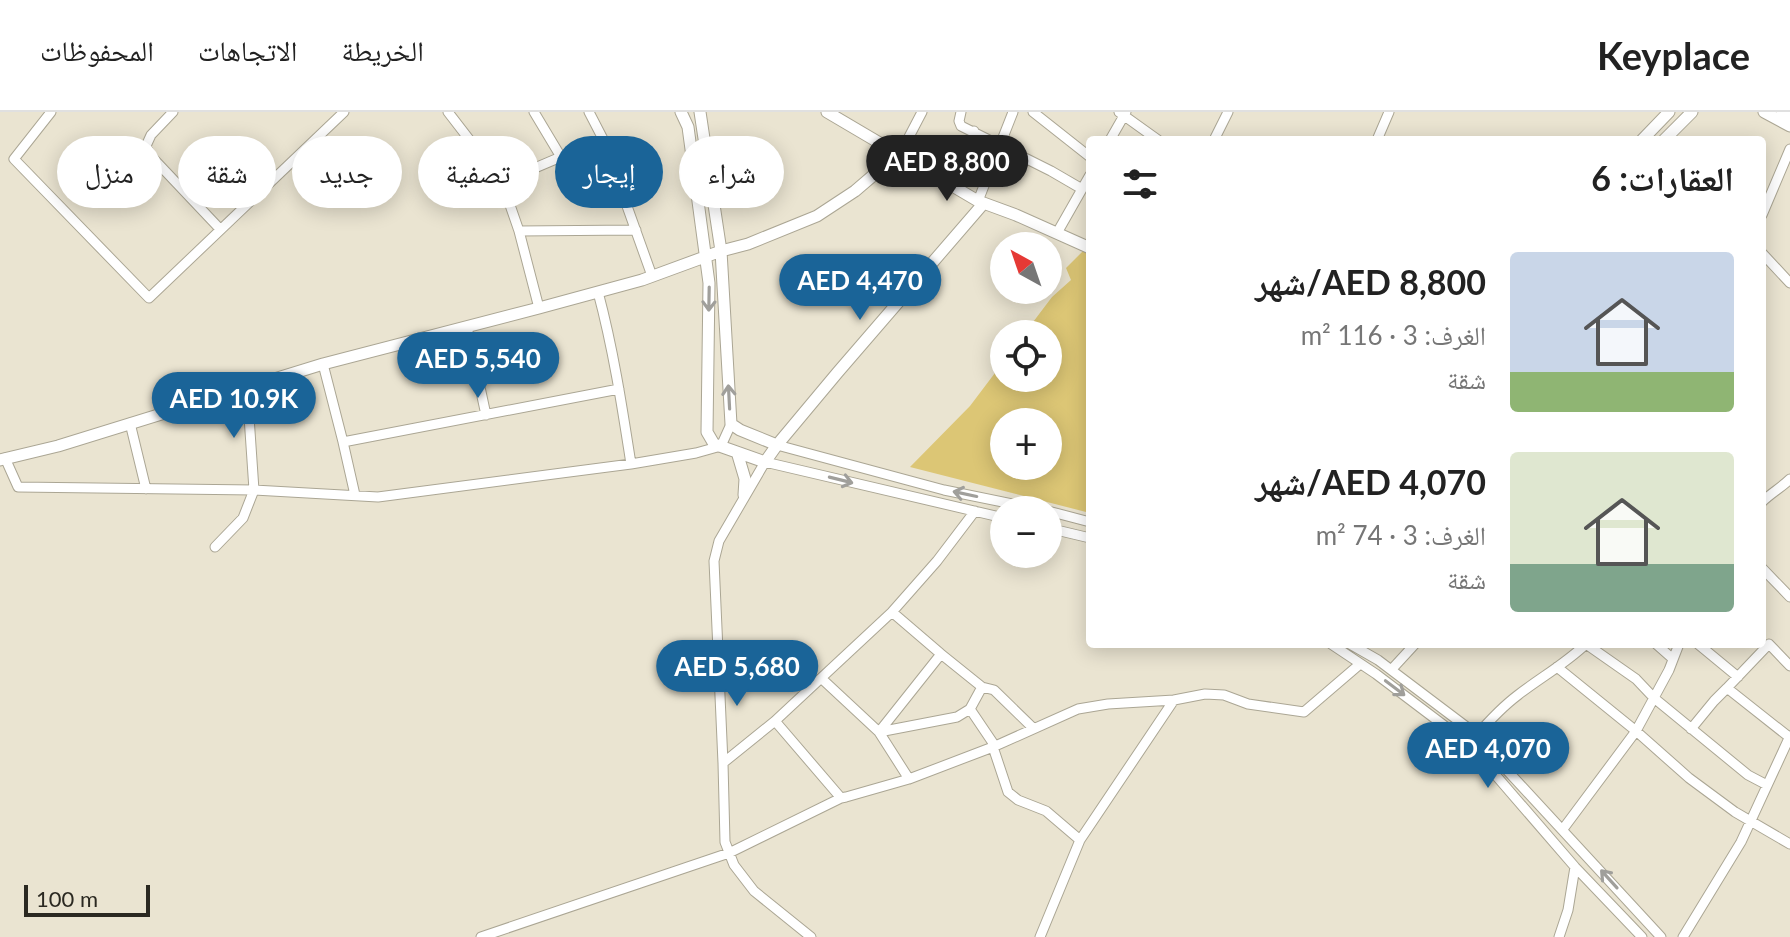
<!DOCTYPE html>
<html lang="ar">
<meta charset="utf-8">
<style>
body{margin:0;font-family:Lato,"Noto Naskh Arabic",sans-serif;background:#f6f6f6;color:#222;direction:rtl;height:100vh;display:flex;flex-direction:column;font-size:30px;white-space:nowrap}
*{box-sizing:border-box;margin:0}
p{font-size:26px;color:#767676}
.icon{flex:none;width:44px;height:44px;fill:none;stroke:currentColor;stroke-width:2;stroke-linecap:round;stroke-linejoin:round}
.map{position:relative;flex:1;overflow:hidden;direction:ltr}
.sheet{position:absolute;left:1086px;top:24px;width:680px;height:512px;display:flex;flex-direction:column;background:#fff;border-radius:8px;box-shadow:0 4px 20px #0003;direction:rtl}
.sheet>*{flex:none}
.banner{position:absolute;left:24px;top:24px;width:760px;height:72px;direction:rtl;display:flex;gap:16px}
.needle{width:52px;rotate:320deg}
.controls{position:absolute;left:990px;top:120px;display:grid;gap:16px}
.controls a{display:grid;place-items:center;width:72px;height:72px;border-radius:50%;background:#fff;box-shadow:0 4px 20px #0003;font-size:40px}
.scale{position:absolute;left:24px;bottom:20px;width:126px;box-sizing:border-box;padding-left:8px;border:4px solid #2b2921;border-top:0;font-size:22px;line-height:28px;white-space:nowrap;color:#2b2921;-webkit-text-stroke:6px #eae4d1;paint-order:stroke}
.price{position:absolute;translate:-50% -68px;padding:0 18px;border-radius:28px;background:#1a6498;color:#fff;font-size:26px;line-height:52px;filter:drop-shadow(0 2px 4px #0008)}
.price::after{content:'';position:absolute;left:50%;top:48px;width:24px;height:18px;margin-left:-12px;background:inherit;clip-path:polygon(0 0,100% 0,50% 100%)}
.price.active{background:#222;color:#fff}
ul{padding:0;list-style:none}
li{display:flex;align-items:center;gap:24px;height:200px;padding:0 32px}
li span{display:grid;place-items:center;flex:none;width:224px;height:160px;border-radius:8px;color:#555}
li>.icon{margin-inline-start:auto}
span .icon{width:96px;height:96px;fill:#fffc;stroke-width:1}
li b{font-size:34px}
h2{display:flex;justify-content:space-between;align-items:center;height:96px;padding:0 32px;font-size:34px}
.pill{padding:0 28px;border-radius:36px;background:#fff;box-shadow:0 4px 20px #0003;font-size:28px;line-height:72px}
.pill.active{background:#1a6498;color:#fff}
header{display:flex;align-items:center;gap:48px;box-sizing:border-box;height:112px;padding:0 40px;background:#fff;border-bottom:2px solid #e0e0e0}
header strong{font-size:38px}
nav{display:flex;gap:44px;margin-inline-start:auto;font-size:28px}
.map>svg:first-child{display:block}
.green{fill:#dcc675;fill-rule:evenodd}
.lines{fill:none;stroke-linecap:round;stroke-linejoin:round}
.minor-casing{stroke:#aba694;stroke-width:11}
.major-casing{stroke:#aba694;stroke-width:13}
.minor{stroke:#fff;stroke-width:9}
.major{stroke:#fff;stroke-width:11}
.oneway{stroke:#a09f9b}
</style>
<header>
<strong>Keyplace</strong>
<nav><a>الخريطة</a><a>الاتجاهات</a><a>المحفوظات</a></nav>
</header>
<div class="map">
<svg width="1790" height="825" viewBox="0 0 1790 825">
<rect width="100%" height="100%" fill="#eae4d1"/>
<!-- green -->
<path class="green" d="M1083,139L1090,141V401L910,355L970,294L1004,249V266H1048V222H1024L1052,185L1071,168L1066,156ZM1004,310H1048V354H1004Z"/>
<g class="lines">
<!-- minor casing -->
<g class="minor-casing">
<path id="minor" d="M51,0L14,47L149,186L344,0
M173,0L151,23L146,34L150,43L220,117
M448,0L502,70L519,119L539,196
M534,0L561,45
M589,0L603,27L652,164
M961,0L959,9L961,14L1051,59L1082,77
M1033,0L1090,45
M1119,0L1158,28
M1110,28L1126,0
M1214,28L1228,0
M1377,28L1389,0
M899,44L922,0
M502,70L603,27
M951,73L974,19
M978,89L1013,0
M1762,103L1790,37
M519,119L636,118
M1057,121L1090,63
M1762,141L1790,171
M598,180C613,236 622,294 631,352
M467,215L486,303
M323,252L343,330L355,383
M130,311L146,377
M343,330L619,277
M777,333L944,378L1042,398
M5,346L18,375L254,378L378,385L631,352L696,341L721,334L731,312
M1762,390C1771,381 1781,376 1790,367
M1048,399L1090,410
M1048,416L1090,426
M215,435L243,406L254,378L247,275
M1762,456L1790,485
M1331,532L1376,562L1454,621L1486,652L1575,755L1642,825
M1350,532L1378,548L1468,616L1661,825
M1586,532L1636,567L1654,586L1748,663L1767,673
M1656,532L1673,547
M1698,532L1738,565
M1557,555L1636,619L1689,666L1735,700L1790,732
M1392,557L1415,532
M821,566L879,620L909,667
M982,575L994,578L1033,616
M970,597L995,634
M775,609L841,686L846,685L909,667L993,635L1078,597L1108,592L1174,588L1205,582L1224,583L1248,592L1304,600L1360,552
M1691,617L1714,589L1727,576
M879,620L957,605L970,597L982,575L941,542L892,500
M879,620L941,542
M1476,624C1489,609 1502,595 1518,583C1540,566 1565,552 1586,532
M1789,625L1727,576L1769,532L1790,554
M993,635L1008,680L1018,688L1046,699L1080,728
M723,651L775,609L892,500L937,449L975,399
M1563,717L1636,619L1669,558L1679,532
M481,825L729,741L841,686
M811,825L754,779L734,753L725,730L723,651L714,449L719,429L765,350L1004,406
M1040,825L1080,728L1174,588
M1559,825L1568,798L1575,755
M1683,825L1741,730L1790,624"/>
</g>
<!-- major casing -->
<g class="major-casing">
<path id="major" d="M681,0L688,15L709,171L707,320L714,332L765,350L777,333L838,260L983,92
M700,0L721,139L731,312L740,318L777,333
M827,0L978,89L1016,103L1090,136
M1764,0L1790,14
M1782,0L1790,4
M1642,28L1669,0
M1664,28L1692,0
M737,340L745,367L744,383
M0,348L58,334L323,252L539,196L642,168L721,139L748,132L817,104L855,79L897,43"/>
</g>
<!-- minor -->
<use href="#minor" class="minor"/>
<!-- major -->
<use href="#major" class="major"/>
</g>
<!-- one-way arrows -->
<defs><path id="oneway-shaft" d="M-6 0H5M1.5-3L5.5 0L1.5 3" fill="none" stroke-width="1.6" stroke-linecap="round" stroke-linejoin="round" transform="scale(2)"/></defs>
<g class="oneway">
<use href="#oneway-shaft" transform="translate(709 187) rotate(91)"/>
<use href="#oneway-shaft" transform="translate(729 285) rotate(-93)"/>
<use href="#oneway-shaft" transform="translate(841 368) rotate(14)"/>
<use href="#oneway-shaft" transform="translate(965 382) rotate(-168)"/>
<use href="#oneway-shaft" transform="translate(1395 576) rotate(37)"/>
<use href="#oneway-shaft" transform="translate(1609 767) rotate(-132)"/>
</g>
</svg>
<div class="controls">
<a><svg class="needle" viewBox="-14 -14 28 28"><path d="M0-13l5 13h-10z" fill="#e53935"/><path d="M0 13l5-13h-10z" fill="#767676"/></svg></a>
<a><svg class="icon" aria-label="locate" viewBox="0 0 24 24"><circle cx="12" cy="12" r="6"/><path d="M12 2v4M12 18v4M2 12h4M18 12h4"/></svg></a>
<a>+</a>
<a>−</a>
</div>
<div class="scale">100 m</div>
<b class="price active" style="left:947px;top:91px">AED 8,800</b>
<b class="price" style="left:860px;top:210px">AED 4,470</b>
<b class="price" style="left:478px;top:288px">AED 5,540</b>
<b class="price" style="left:234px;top:328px">AED 10.9K</b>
<b class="price" style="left:737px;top:596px">AED 5,680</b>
<b class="price" style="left:1488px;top:678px">AED 4,070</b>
<div class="banner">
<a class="pill">شراء</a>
<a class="pill active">إيجار</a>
<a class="pill">تصفية</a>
<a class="pill">جديد</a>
<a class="pill">شقة</a>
<a class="pill">منزل</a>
</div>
<section class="sheet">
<h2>العقارات: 6<svg class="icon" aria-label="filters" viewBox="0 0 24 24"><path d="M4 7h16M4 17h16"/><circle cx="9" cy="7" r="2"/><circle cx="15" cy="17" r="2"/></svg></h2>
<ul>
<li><span style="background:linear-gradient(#c9d6e8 75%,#8fb573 0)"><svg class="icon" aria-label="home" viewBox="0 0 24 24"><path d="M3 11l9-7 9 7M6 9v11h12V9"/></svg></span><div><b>AED 8,800/شهر</b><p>الغرف: 3 · 116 m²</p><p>شقة</p></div></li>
<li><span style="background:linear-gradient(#dfe7d0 70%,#7fa58c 0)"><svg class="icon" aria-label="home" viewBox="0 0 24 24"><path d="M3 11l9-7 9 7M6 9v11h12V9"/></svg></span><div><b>AED 4,070/شهر</b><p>الغرف: 3 · 74 m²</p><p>شقة</p></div></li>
</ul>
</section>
</div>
